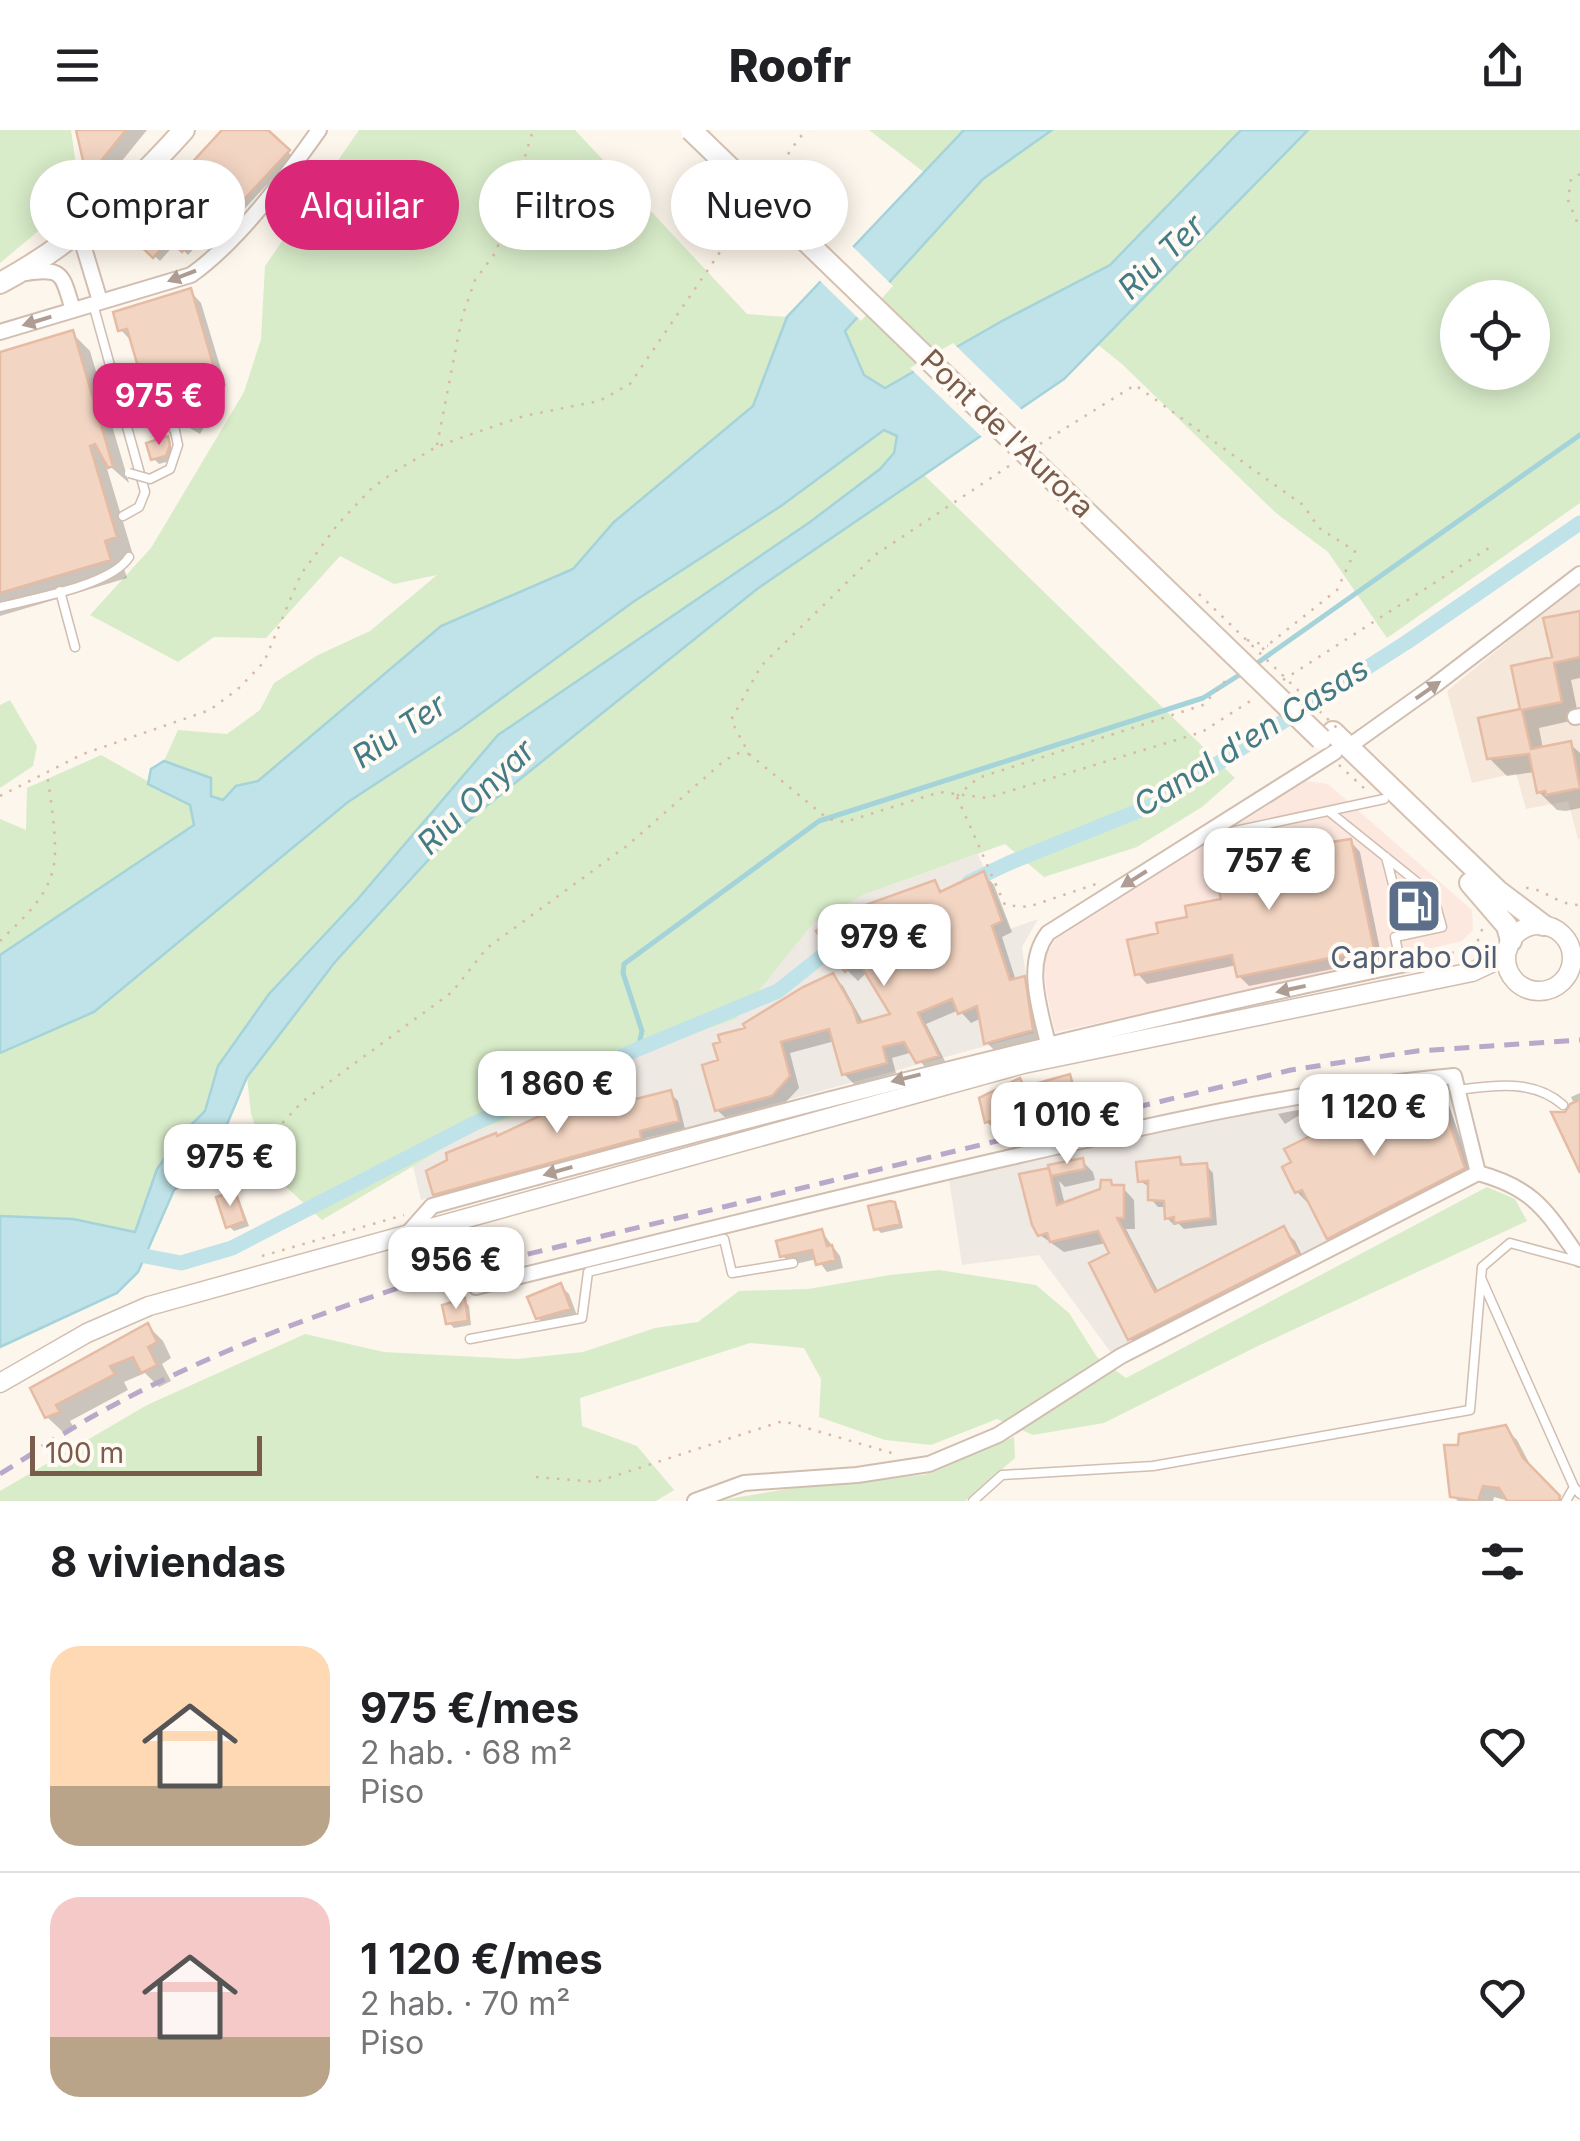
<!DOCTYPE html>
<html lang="es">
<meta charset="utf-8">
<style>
body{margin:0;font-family:Inter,sans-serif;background:#f6f6f6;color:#202124;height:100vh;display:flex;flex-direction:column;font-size:38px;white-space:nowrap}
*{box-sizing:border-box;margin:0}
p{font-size:32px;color:#757577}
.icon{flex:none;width:55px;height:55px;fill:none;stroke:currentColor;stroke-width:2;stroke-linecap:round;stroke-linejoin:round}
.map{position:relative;height:1371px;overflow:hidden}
.sheet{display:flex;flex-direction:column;background:#fff;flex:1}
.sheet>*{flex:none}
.banner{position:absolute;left:30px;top:30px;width:1000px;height:90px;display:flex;gap:20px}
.tools{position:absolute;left:1440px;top:150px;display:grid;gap:20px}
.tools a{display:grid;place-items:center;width:110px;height:110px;border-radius:50%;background:#fff;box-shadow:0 5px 25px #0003;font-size:50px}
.scale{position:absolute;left:30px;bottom:25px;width:232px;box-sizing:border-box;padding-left:10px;border:5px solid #7a5c4d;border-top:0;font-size:28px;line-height:35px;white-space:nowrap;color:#7a5c4d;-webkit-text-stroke:8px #fffaf3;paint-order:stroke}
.price{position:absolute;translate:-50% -85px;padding:0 22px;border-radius:20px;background:#fff;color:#222;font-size:32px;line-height:65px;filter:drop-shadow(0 2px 5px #0008)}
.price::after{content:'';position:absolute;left:50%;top:60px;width:30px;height:22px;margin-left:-15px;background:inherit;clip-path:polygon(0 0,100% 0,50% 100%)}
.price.on{background:#db2777;color:#fff}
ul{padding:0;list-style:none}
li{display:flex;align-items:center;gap:30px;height:250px;padding:0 50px}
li+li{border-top:2px solid #e0e0e0}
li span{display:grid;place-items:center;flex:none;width:280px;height:200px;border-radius:30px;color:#555}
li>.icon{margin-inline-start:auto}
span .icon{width:120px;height:120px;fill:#fffc;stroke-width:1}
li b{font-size:42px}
h2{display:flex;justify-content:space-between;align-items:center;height:120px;padding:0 50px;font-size:42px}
.pill{padding:0 35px;border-radius:45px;background:#fff;box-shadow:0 5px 25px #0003;font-size:35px;line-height:90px}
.pill.on{background:#db2777;color:#fff}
header{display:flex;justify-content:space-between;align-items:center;height:130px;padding:0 50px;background:#fff;font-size:45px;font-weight:800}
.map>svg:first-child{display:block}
.residential{fill:#f5e8da}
.commercial{fill:#fde8e0}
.industrial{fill:#efe9e4}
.green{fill:#d8ecc9;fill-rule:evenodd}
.water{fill:#bfe3e8;stroke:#a5d3da;stroke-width:2.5}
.pier{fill:#fdf6ec}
.shadow{fill:#0003}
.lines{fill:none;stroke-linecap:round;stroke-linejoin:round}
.stream{stroke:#a5d3da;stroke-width:5}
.canal{stroke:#bfe3e8;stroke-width:15}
.building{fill:#f3d5c3;stroke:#e6bba3;stroke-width:2.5}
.service-casing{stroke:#d1beb0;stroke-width:11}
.minor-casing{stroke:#d1beb0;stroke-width:18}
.tertiary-casing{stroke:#d1beb0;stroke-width:21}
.secondary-casing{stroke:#d6c0b0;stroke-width:24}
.path{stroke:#d9b8a5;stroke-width:2.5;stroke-dasharray:2.5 8;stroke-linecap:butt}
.service{stroke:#fff;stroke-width:8}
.minor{stroke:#fff;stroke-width:14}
.tertiary{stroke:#fff;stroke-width:18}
.secondary{stroke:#fff;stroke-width:20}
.rail{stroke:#b9a8c9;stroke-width:5;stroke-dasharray:15 10;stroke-linecap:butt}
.service-bridge-casing{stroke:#d1beb0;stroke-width:11;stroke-linecap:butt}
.secondary-bridge-casing{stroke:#d6c0b0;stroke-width:24;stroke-linecap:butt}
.path-bridge{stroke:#d9b8a5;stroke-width:2.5;stroke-dasharray:2.5 8;stroke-linecap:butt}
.service-bridge{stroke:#fff;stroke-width:8}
.secondary-bridge{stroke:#fff;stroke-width:20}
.oneway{fill:#af9d94}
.labels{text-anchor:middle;stroke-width:8;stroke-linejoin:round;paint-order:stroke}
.street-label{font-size:30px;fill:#7a5c4d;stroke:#fffaf3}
.service-label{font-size:30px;fill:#4e5e75;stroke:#fffaf3}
.water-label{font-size:32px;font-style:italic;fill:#437c86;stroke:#fffaf3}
</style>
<header><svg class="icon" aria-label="menu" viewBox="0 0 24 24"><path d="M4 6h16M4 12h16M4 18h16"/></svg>Roofr<svg class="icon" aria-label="share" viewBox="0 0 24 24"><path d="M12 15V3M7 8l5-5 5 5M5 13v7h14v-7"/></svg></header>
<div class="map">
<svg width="1580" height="1371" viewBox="0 0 1580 1371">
<rect width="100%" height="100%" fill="#fdf6ec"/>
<!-- residential -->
<path class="residential" d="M1580,452V709H1578L1568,671L1526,679L1516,643L1472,653L1447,561Z"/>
<!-- commercial -->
<path class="commercial" d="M1306,651L1328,654L1472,780L1473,800L1462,811L1232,865L1055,902L1046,859L1044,828L1056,809Z"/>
<!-- industrial -->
<path class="industrial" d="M978,724L1010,799L1038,789L1022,817L1034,903L421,1070L413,1036L464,1006L572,963L649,919L736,889L814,791L863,765Z
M1440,951L1472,1040L1112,1224L1039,1125L962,1135L949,1049L1248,982Z"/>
<!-- green -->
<path class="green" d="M0,0H71L78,49L42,98L0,133Z
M359,0H575L747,184L787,187L753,276L614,392L573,439L441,496L258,651L236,656L223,670L211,666V648L164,631L178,600L227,604L260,580L274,553L318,525L370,501L437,445L394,454L340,426L266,508L214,507L178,532L90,485L151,418L244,262L261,209L265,136Z
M869,0H964L925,43Z
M1052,0H1241L1110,135L1002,191L885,258L864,245L845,201L983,49Z
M1308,0H1580V373L1387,508L1328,422L1276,383L1122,234L1097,214ZM1458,168H1532V242H1458Z
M885,300L897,306L894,323L881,339L810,392L498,605L357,770L269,864L219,936L205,981L181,1005L157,1039L135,1103L73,1089L0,1086V923L94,882L348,672L461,598L633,472L781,376Z
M924,345L1235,648L1202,677L1137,717L1044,747L1005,714L863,765L814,792L736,889L649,919L572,963L464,1006L322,1090L271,1043L251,984L247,947L335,832L454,702L757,459Z
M10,570L37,616L33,636L0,658V575Z
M101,625L190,675L194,695L0,825V689L26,700L27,658Z
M1487,1057L1515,1069L1527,1091L1258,1216L1104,1293L1033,1305L997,1289L931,1315L885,1310L819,1287L821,1249L804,1218L750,1213L580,1268L582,1296L637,1316L674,1360L656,1371H0V1361L147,1275L305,1204L384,1222L517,1229L583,1222L655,1198L698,1192L739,1161L808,1159L890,1145L939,1140L1036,1155L1069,1183L1097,1227L1126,1248Z
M1014,1307L1015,1328L965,1371H716L793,1358L924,1345Z"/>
<!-- water -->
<path class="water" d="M964,0H1052L983,49L845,201L864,245L885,258L1002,191L1110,135L1241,0H1308L1064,249L757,459L454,702L335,832L247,947L208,1039L174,1060L138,1142L117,1163L0,1217V1086L73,1089L135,1102L157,1039L181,1005L205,981L218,936L269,864L357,770L498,605L810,392L880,339L894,323L897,306L884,300L781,376L633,472L461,598L348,672L94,882L0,923V825L194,695L190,675L148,654L151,639L164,631L211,648V666L223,670L236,656L258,651L441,496L573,439L614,392L753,276L787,187Z"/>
<!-- pier -->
<path class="pier" d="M850,114L893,156L861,191L817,148Z
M953,213L1024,282L984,309L910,238Z"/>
<!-- shadow -->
<path class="shadow" d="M81,0H147L100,58L90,47Z
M226,0H264L293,27L218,107L211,100L188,125L176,113L160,131L130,103Z
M190,161L201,173L226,256L215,259L217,267L188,276L190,281L155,291L143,279L146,256L132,212L121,200Z
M72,203L90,221L129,353L105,332L133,425L121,429L127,448L0,486V223Z
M186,287L204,297L200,304L183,294Z
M167,309L174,322L170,331L159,334L154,329Z
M1580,483V548L1571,550L1579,589L1539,598L1543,619L1570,614L1580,623V678L1566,681L1557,680L1539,662L1535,642L1507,646L1489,628L1481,590L1523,581L1514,538L1554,529Z
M1309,707L1319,717L1350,711L1360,722L1382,829L1249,856L1239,846L1237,835L1147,854L1137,843L1161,805L1224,771L1274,726Z
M984,744L994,755L1012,802L1002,807L1016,851L1024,849L1035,859L1043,910L997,923L986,912L982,888L971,893L959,880L926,894L948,937L929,942L913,922L892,928L896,943L855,955L844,944L835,911L790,923L799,958L785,973L728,990L717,980L721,932L748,900L833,846L843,856L864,894L893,886L867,842L858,851L847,840L934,753L944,763Z
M1069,947L1075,954L1080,969L993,998L987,992L1019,951L1027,959Z
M626,948L634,956L637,971L670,963L678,971L685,999L646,1008L648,1016L443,1072L435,1063L499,1009Z
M1437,961L1448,972L1474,1049L1340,1118L1329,1107L1311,1072L1308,1073L1297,1062Z
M1580,963V1034L1570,982L1574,974L1571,967Z
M1311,978L1285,994L1278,984L1287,982Z
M236,1015L238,1033L223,1036L221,1026Z
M1179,1029L1187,1037L1206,1035L1213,1043L1217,1095L1184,1099L1179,1094L1174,1095L1167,1088L1166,1077H1158L1151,1069V1058L1140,1051Z
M1082,1031L1093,1042L1095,1050L1065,1057L1059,1051L1065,1075L1103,1061L1110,1052L1116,1058H1123L1134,1070L1135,1099H1126L1159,1163L1283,1099L1295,1111L1307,1135L1142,1220L1130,1209L1092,1134L1112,1124L1106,1113L1064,1122L1040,1105L1048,1041L1053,1047L1051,1037Z
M234,1064L239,1069L249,1096L234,1101L229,1096Z
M894,1075L899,1080L903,1098L881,1103L876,1098Z
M822,1102L840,1126L843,1138L827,1142L817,1129L791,1135L783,1126Z
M561,1156L569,1164L578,1188L546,1196L538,1188Z
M465,1171L469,1176L471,1195L454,1198L449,1193Z
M148,1196L163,1211L171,1228L162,1234L171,1251L159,1257L145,1243L124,1252L128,1260L70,1291L74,1298L63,1302L47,1287L33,1259Z
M1505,1298L1517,1310L1534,1342L1563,1371H1509L1494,1367L1493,1371H1458L1453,1366L1461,1318Z"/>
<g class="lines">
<!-- stream -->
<path class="stream" d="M1253,536L1580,305
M638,919L642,901L623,843L624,834L819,691L1203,568L1244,542"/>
<!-- canal -->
<path class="canal" d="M969,752L1009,733L1153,675L1407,512L1580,393
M145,1126L181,1133L232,1118L479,991L638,919L778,861L827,822L845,813"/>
</g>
<!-- building -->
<path class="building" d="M76,0H126L87,48Z
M222,0H268L290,20L212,104L204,97L182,122L169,110L153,128L127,103Z
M191,158L216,245L205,248L207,256L178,264L180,269L141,280L134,257L143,254L127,199L118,201L113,182Z
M73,200L113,336L108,338L95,314L90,316L117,407L105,411L111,430L0,463V222Z
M168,306L170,315L166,326L151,330L146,313Z
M1580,481V527L1554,533L1562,572L1522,580L1531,619L1571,611L1580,658L1546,665L1545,661L1537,663L1529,624L1487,629L1478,588L1520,579L1511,536L1552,527L1543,488Z
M1310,704L1312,715L1351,709L1374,819L1237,847L1232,825L1135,845L1127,810L1158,803L1156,793L1187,787L1185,776L1221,769L1214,736L1272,724L1269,713Z
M984,741L1002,791L992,796L1010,850L1025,846L1033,900L984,914L977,876L958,884L952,869L918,883L939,926L916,933L904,912L883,917L887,933L842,945L829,899L781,912L790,946L772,966L715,981L702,935L718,930L713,914L720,912L718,905L745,898L743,894L803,857L833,843L853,878L858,893L890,884L858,831L845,842L816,801L840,784L935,750L940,762Z
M1070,944L1075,963L985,993L979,968L1020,948L1024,957Z
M626,945L632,970L671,960L679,991L640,1001L641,1008L433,1065L426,1041L447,1030L446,1023L496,1003L497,1006Z
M1437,958L1465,1038L1327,1109L1302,1060L1295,1063L1282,1037L1291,1032L1284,1019L1393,965Z
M1580,970V1043L1551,982H1565L1570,974Z
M1180,1027L1181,1035L1207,1033L1211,1088L1174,1093V1087L1165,1089L1164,1071L1148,1070V1051L1138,1052L1136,1032Z
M1083,1028L1085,1039L1051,1046L1048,1035Z
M1049,1038L1057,1075L1100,1059L1101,1050H1111L1112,1055H1124V1088H1117L1155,1162L1284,1096L1298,1124L1128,1210L1089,1133L1109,1123L1098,1101L1050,1112L1047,1103L1038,1106L1032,1095L1019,1044Z
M235,1061L245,1091L226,1098L216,1067Z
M890,1071L895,1072L900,1094L874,1100L868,1076Z
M822,1099L827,1116L832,1115L836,1130L816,1135L812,1120L780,1127L776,1111Z
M561,1153L571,1179L536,1189L527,1167Z
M465,1168L468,1191L446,1194L442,1175Z
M148,1193L157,1212L148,1217L157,1235L141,1243L133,1227L110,1236L115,1244L56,1275L60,1282L45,1288L30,1258Z
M1506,1295L1523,1328L1560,1366L1559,1371H1507L1499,1358L1483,1356L1478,1371L1450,1367L1444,1315H1458L1459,1304Z"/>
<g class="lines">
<!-- service casing -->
<g class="service-casing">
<path id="service" d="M93,174L145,362L139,377L123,386
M127,292L163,282L175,301
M60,461L75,517
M0,477C32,469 112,455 129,427
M1331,683L1433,765L1442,797L1395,807L1401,835
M1207,707L1384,669
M1386,727L1406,805
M1458,960C1494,955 1534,949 1563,975
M413,1105L431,1116L441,1129
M1481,1148L1574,1357L1580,1364
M470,1209L582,1188L588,1142L724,1109L732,1143L793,1133
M973,1371L1002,1345L1153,1336L1470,1280L1482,1137L1510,1113L1580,1132
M1566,1371L1574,1357"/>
</g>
<!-- minor casing -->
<g class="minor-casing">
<path id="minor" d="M89,94L84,118L100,171
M26,143C65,137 62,146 73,180
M0,202L191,145C239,111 285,48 319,0
M1575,587L1580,586
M1348,617L1435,555L1580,444
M1049,918C1041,882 1023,835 1048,803L1335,622
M409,1102L432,1076C759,985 1088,900 1420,831L1445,847
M476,1157C653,1113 829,1069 1007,1028C1155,994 1302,960 1454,946L1478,1043
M695,1371L744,1353L857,1345L929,1334L998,1305L1121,1226L1478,1043C1537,1059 1547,1083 1580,1129"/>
</g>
<!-- tertiary casing -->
<g class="tertiary-casing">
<path id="tertiary" d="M1506 828a33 33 0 1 1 66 0a33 33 0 1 1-66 0Z
M0,1253L87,1203L149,1176L1023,934L1472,842L1491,833L1508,819"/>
</g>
<!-- secondary casing -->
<g class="secondary-casing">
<path id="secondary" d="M0,153C72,115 130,60 184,0
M1333,602L1498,761L1543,795
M1470,753L1507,796L1511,811"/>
</g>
<!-- path -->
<path class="path" d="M1580,44L1571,49L1568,70L1580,99
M770,50L800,7L808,0
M1040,314L1135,255L1303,375L1319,398L1355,421L1337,460L1259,522
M437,315L462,187L475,150L496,122L533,0
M1009,336L875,425L761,536L731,590L749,624L828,689L845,692L940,662L987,668L1202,602L1255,568
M1247,510L1268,516
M1283,550L1495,414
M1339,635L1366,660
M0,666L83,624L210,580L239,558L264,532L301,444L338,394L372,358L394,342L436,317L466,306L524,286L599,271L630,254L748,81
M957,666L978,648L1203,575L1230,546
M957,667L1005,775L1028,777L1096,754
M1526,758C1545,758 1555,775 1580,775
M0,811C20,791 44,771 52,743C60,721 50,667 47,642
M1441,825L1475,818L1483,797
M261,1016L302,972L452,862L487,818L628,715L725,630L739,623L749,624
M262,1126L404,1085
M536,1347L596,1352L783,1291L895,1324"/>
<!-- service -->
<use href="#service" class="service"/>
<!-- minor -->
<use href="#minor" class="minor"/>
<!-- tertiary -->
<use href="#tertiary" class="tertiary"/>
<!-- secondary -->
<use href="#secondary" class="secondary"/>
<!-- rail -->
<path class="rail" d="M0,1344C37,1321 73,1296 112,1276C214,1221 322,1182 433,1147L1291,940L1417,921L1580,910"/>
<!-- service-bridge casing -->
<g class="service-bridge-casing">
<path id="service-bridge" d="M129,343L150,349L170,339L178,315L175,301"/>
</g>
<!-- secondary-bridge casing -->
<g class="secondary-bridge-casing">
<path id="secondary-bridge" d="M691,0L1321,609"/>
</g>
<!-- path-bridge -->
<path class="path-bridge" d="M1199,464L1338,599"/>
<!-- service-bridge -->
<use href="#service-bridge" class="service-bridge"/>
<!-- secondary-bridge -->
<use href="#secondary-bridge" class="secondary-bridge"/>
</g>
<!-- one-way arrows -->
<defs><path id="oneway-solid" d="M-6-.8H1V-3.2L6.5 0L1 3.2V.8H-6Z" transform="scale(2.5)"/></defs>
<g class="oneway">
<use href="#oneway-solid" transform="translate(182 146) rotate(159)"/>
<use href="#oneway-solid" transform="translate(37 191) rotate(163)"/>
<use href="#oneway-solid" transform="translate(1428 560) rotate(-35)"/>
<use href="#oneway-solid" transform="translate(1134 749) rotate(148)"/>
<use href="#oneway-solid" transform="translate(1291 859) rotate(168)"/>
<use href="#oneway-solid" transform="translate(906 948) rotate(166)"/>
<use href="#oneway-solid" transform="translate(558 1041) rotate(164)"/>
</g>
<!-- icons -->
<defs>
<g id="fuel-square" transform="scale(2.875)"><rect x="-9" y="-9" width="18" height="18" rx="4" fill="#5c6f8a" stroke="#fffaf3"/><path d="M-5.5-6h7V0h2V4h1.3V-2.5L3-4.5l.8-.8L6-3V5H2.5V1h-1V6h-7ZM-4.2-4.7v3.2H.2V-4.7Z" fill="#fff"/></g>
</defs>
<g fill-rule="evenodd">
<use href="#fuel-square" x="1414" y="776"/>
</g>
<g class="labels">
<!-- street labels -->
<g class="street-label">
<text transform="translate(1007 304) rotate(44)" y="10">Pont de l'Aurora</text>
</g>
<!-- service labels -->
<g class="service-label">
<text x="1414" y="838">Caprabo Oil</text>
</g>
<!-- water labels -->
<g class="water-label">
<text transform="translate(1161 127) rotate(-44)" y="11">Riu Ter</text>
<text transform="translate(399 601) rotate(-34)" y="11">Riu Ter</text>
<text transform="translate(1251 607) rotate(-32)" y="11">Canal d'en Casas</text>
<text transform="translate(476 667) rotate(-44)" y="11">Riu Onyar</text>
</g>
</g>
</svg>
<div class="tools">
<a><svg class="icon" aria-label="locate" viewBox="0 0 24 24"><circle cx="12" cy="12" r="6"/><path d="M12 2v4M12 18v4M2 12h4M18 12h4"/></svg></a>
</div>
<div class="scale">100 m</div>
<b class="price on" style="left:159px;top:318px">975 €</b>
<b class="price" style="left:1269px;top:783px">757 €</b>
<b class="price" style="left:884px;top:859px">979 €</b>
<b class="price" style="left:557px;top:1006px">1 860 €</b>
<b class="price" style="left:1374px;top:1029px">1 120 €</b>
<b class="price" style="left:1067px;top:1037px">1 010 €</b>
<b class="price" style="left:230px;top:1079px">975 €</b>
<b class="price" style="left:456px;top:1182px">956 €</b>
<div class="banner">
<a class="pill">Comprar</a>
<a class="pill on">Alquilar</a>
<a class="pill">Filtros</a>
<a class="pill">Nuevo</a>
</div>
</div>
<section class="sheet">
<h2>8 viviendas<svg class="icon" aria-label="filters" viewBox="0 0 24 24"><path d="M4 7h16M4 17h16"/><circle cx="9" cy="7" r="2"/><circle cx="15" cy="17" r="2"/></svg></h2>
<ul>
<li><span style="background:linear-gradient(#ffd9b3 70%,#b9a48a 0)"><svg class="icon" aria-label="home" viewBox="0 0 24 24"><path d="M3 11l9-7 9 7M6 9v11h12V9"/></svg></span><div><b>975 €/mes</b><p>2 hab. · 68 m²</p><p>Piso</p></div><svg class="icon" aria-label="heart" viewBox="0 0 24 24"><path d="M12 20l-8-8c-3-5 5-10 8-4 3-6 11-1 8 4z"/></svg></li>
<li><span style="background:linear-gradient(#f6c9c9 70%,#b9a48a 0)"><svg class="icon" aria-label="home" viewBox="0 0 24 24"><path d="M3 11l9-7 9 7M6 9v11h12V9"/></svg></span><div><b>1 120 €/mes</b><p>2 hab. · 70 m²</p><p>Piso</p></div><svg class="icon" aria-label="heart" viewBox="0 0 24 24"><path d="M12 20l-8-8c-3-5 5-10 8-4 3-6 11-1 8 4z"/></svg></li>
</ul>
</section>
